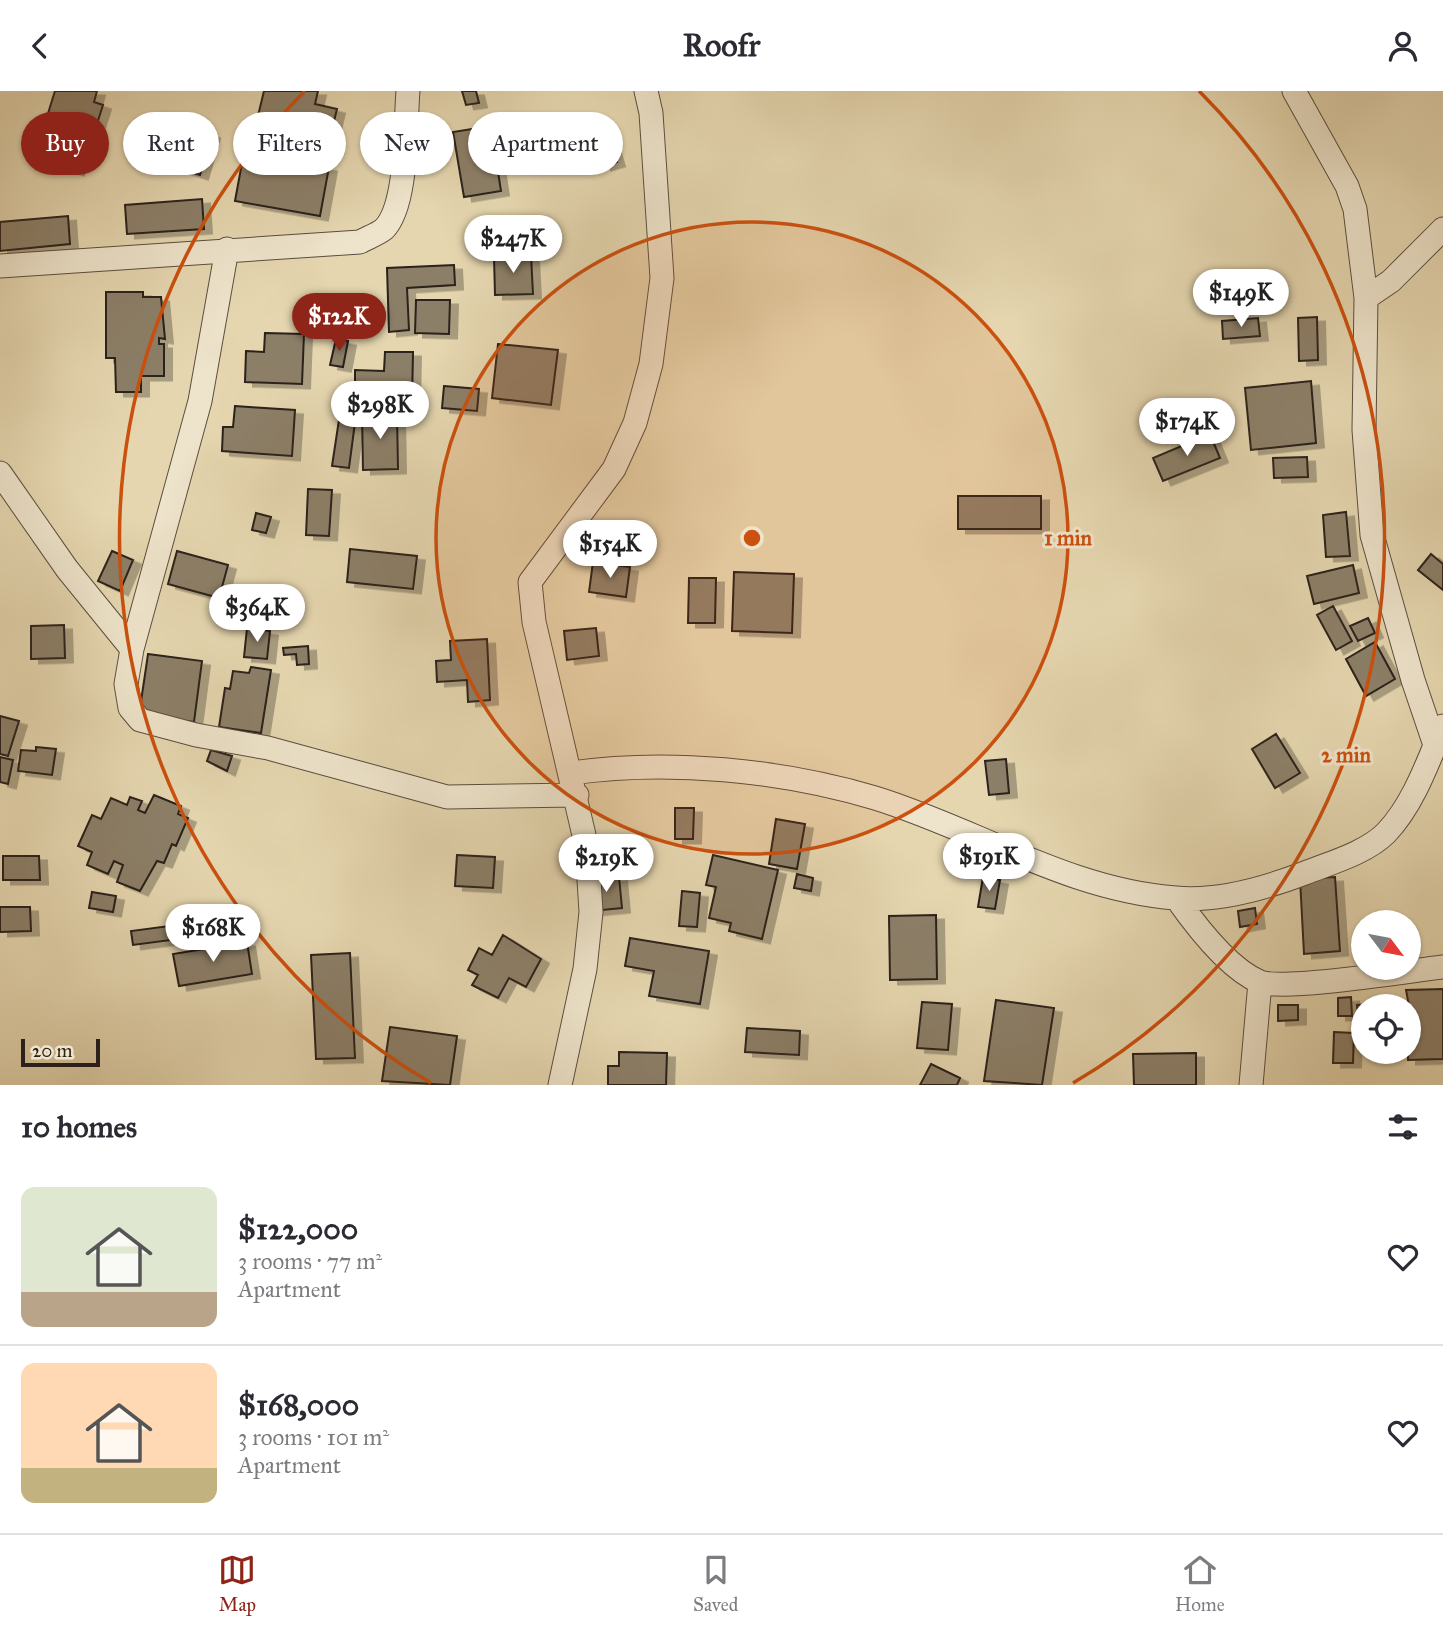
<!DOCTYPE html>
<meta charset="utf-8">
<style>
body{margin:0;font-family:"IM FELL Great Primer",serif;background:#f2f2f3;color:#2b2b33;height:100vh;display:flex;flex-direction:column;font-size:26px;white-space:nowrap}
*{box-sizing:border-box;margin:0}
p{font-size:23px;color:#7c7c81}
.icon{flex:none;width:38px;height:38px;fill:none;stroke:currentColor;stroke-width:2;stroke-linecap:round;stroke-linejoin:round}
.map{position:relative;height:994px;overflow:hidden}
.drawer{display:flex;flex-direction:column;background:#fff;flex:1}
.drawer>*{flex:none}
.top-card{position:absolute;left:21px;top:21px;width:700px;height:63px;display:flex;gap:14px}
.needle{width:46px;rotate:122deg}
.buttons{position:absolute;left:1351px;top:819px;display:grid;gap:14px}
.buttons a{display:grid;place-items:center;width:70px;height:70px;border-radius:50%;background:#fff;box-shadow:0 2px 5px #0004;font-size:35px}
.scale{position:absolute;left:21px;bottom:18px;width:79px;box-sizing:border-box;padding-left:7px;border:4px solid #2b201a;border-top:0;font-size:19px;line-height:24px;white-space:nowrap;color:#2b201a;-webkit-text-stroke:5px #eee4cb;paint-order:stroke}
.price{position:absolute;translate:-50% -60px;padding:0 16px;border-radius:24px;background:#fff;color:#222;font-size:23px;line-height:46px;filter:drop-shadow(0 2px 4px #0008)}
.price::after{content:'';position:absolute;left:50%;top:42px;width:21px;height:16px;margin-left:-10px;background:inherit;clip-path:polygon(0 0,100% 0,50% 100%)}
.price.on{background:#8f2418;color:#fff}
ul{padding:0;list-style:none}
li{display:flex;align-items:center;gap:21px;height:175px;padding:0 21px}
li+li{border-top:2px solid #e1e1e2}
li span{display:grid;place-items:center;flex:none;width:196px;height:140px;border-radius:14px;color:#555}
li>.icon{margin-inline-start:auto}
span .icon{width:84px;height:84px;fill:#fffc;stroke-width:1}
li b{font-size:30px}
h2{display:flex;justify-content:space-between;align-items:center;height:84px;padding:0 21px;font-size:30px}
.pill{padding:0 24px;border-radius:32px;background:#fff;box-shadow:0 2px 5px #0004;font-size:24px;line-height:63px}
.pill.on{background:#8f2418;color:#fff}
header{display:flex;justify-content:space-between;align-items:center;height:91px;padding:0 21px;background:#fff;font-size:32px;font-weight:700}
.tabs{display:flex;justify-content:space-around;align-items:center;height:98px;border-top:2px solid #e1e1e2;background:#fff;font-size:19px;color:#7c7c81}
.tabs a{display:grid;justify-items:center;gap:4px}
.tabs .on{color:#8f2418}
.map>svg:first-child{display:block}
.building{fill:#8c7f67;stroke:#2b201a;stroke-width:2;filter:url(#shadow)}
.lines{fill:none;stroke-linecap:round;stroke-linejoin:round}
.minor-casing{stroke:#5a4e3f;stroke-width:25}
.minor{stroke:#eee4cb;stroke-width:23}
.ring{fill:none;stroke:#cc500e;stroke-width:3.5}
.centre{fill:#cc500e;stroke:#eee4cb;stroke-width:3.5}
.ring-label{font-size:21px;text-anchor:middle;font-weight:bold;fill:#cc500e;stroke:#eee4cb;stroke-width:6;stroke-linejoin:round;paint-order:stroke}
</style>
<header><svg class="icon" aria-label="back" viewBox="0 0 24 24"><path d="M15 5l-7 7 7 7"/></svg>Roofr<svg class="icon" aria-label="person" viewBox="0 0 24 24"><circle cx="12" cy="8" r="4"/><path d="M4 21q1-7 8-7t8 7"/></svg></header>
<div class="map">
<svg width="1443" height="994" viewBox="0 0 1443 994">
<defs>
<filter id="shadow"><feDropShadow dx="8" dy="4.5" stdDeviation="0" flood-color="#0004"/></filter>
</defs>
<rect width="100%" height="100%" fill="#e5d6af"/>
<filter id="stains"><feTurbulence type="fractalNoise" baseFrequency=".00286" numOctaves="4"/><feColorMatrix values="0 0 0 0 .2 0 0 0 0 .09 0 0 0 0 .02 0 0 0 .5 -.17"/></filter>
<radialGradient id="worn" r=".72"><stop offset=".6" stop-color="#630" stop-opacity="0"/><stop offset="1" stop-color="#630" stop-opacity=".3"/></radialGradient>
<!-- building -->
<path class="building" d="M55,0H97L94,11L103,14L89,58L83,57L76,80L42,70L44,63L36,61Z
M264,0H318L315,13L337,18L327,59L254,41Z
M462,0H476L479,12L466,14Z
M171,31L212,43L200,84L159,71Z
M491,35L501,100L464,106L453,41Z
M609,44L617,71L603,75L595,48Z
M244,61L329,76L320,125L235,110Z
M202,108L204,138L127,143L125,114Z
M68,125L70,153L0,160V131Z
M531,164L533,203L495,204L494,166Z
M454,174L455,194L407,197L409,239L389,241L387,177Z
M106,201H143V206H161L165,248L159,247V253H164V285H141V301H116L115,267H106Z
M416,209H450L449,243L415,242Z
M1317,226L1318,269L1299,270L1298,227Z
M1258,227L1260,245L1223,248L1222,230Z
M265,242L304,243L302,293L245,291L246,260L264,261Z
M336,248L348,250L343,276L330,274Z
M498,253L558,259L551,314L492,307Z
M385,261H413L412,311H387V307H372V300H355V279L384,280Z
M1311,290L1316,352L1251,359L1245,297Z
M444,295L479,298L477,320L442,317Z
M235,315L295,319L292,365L222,360L223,336H233Z
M340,322L356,324L349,377L332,375Z
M397,322L398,378L363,379L362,323Z
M1210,343L1220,367L1163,390L1153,367Z
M1307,366L1308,386L1274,387L1273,367Z
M308,398L332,399L329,445L306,444Z
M958,405H1041V438H958Z
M1346,421L1350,465L1326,466L1323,424Z
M256,422L271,426L266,442L252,439Z
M350,458L417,465L413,498L347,491Z
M112,460L133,469L120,500L98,490Z
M177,460L228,474L219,507L168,493Z
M1431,463L1443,473V499L1418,479Z
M593,471L630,476L626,506L589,501Z
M1353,474L1359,502L1314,513L1307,485Z
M734,481L794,483L792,542L732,540Z
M689,487H716L715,532H688Z
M1333,515L1352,550L1336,559L1317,524Z
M1368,527L1375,542L1358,550L1350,535Z
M64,534L65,567L31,568V535Z
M247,537L270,540L267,568L244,566Z
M596,537L599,565L567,569L564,540Z
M487,548L490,609L468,611L467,589L437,591L436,570L451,569L450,550Z
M1375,551L1395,588L1366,605L1346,568Z
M308,555L309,573L297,574L296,563L284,564L283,557Z
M148,563L202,570L194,631L139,624Z
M251,576L271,579L261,642L219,636L225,597L230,598L233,580L249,582Z
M0,625L19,630L8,665L0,663Z
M1276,643L1300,682L1275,697L1252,658Z
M36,656L56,658L52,684L18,680L21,659L36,660Z
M211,659L232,665L227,680L207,670Z
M0,666L13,669L8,693L0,691Z
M1006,668L1009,702L989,704L985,670Z
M154,704L181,715L178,723L188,727L176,755L172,753L164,772L157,770L140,800L117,791L123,774L114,770L108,783L87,774L92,761L78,755L92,724L101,728L111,707L127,714L130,706L142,710L138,719L145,722Z
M675,717H694L693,748H675Z
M776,728L805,733L797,778L769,773Z
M457,764L495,766L493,797L455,795Z
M713,764L778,779L762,848L729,840L731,832L709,827L716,796L706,794Z
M3,765H39L40,789H3Z
M797,783L813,787L811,800L794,797Z
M619,786L622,817L592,820L590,789Z
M983,786L1000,789L995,818L978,816Z
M1335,786L1340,860L1304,863L1300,788Z
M682,800L700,802L697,836L679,835Z
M92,801L116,805L113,821L89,817Z
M0,816H30L31,840L0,841Z
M1255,817L1257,833L1240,836L1238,820Z
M936,824L937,888L890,889L889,825Z
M169,835L171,849L133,854L131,840Z
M503,844L541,868L526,896L509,887L498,907L472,894L478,884L468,879L479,857L492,864Z
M630,847L709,860L700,913L649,905L654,880L625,875Z
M247,851L252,883L179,895L173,863Z
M350,862L355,967L316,968L311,864Z
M1443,898V968L1408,969L1409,915L1406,899Z
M1351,906L1352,925H1338V907Z
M996,909L1054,917L1042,994L984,990Z
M922,911L952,913L948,959L917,957Z
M1369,913L1363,915V925L1358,926L1357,914Z
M1278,914H1298V929L1278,930Z
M390,936L457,945L450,994L382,990Z
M747,937L800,940L799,964L745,961Z
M1334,941L1354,942L1353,972H1333Z
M619,961L667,962L666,994H608V975H619Z
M1196,962V994H1134L1133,963Z
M931,973L960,987L957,994H920Z"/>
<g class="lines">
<!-- minor casing -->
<g class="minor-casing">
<path id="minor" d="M1294,0L1347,95L1355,118L1366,207L1364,339L1372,444L1413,589L1435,654
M227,158L200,310L132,558L126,593L130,617L140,629L196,644L268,657L447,706L577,704
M0,175L360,151C367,147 378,143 384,138C408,114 405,34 408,0
M1366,207L1391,190L1443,138
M0,382L67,478L132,558
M571,682C668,668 781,679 875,707C976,738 1068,799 1176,807C1218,811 1266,797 1305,782C1330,772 1366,762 1386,742C1413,714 1428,671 1443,635
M1177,808C1196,835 1229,878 1260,891C1285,900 1409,880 1443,876
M560,994L585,878L591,821L587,757L534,531L530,491L614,378L635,332L651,273L662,187L651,22L646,0
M1251,994L1260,891"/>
</g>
<!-- minor -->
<use href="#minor" class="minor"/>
</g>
<!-- distance rings -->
<circle cx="752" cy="447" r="316" fill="#cc500e" fill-opacity=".12"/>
<g class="ring">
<circle cx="752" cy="447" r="316"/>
<path d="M431 992A632 632 0 0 1 305 0M1199 0A632 632 0 0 1 1073 992"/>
</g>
<circle cx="752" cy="447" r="10" class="centre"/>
<g class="ring-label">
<text x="1068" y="454">1 min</text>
<text x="1346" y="671">2 min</text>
</g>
<rect width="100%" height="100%" filter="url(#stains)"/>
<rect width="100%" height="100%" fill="url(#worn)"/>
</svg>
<div class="buttons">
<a><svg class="needle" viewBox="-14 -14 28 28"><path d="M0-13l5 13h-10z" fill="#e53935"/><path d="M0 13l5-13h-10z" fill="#7c7c81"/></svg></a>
<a><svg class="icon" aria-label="locate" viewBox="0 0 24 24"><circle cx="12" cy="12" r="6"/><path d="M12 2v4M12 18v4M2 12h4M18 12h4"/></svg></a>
</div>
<div class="scale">20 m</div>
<b class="price" style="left:513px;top:184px">$247K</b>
<b class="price" style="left:1241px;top:238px">$149K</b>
<b class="price on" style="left:339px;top:262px">$122K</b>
<b class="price" style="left:380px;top:350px">$298K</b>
<b class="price" style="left:1187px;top:367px">$174K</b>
<b class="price" style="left:610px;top:489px">$154K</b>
<b class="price" style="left:257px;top:553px">$364K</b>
<b class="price" style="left:989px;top:802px">$191K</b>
<b class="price" style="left:606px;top:803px">$219K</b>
<b class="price" style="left:213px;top:873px">$168K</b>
<div class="top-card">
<a class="pill on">Buy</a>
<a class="pill">Rent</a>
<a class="pill">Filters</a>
<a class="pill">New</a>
<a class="pill">Apartment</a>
</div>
</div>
<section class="drawer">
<h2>10 homes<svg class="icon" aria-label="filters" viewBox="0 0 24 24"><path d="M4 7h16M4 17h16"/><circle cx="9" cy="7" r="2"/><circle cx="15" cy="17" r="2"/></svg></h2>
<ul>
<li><span style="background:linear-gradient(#dfe7d0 75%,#b9a48a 0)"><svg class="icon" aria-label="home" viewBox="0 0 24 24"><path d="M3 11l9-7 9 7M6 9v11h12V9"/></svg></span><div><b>$122,000</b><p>3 rooms · 77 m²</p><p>Apartment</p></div><svg class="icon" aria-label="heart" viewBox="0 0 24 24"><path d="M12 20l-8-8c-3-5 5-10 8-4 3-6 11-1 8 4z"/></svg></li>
<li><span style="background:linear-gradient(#ffd9b3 75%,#c2b280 0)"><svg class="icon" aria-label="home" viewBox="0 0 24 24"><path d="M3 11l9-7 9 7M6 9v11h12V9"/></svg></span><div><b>$168,000</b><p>3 rooms · 101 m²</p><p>Apartment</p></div><svg class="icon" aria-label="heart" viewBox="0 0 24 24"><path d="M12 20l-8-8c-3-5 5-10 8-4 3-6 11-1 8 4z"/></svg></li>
</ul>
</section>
<nav class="tabs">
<a class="on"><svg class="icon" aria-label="map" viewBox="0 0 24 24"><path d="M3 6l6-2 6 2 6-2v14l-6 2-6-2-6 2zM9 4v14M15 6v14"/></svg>Map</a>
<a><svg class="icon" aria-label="saved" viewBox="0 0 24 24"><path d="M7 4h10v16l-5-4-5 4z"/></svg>Saved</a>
<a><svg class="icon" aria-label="home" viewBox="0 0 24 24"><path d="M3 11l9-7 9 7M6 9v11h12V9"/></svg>Home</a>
</nav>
